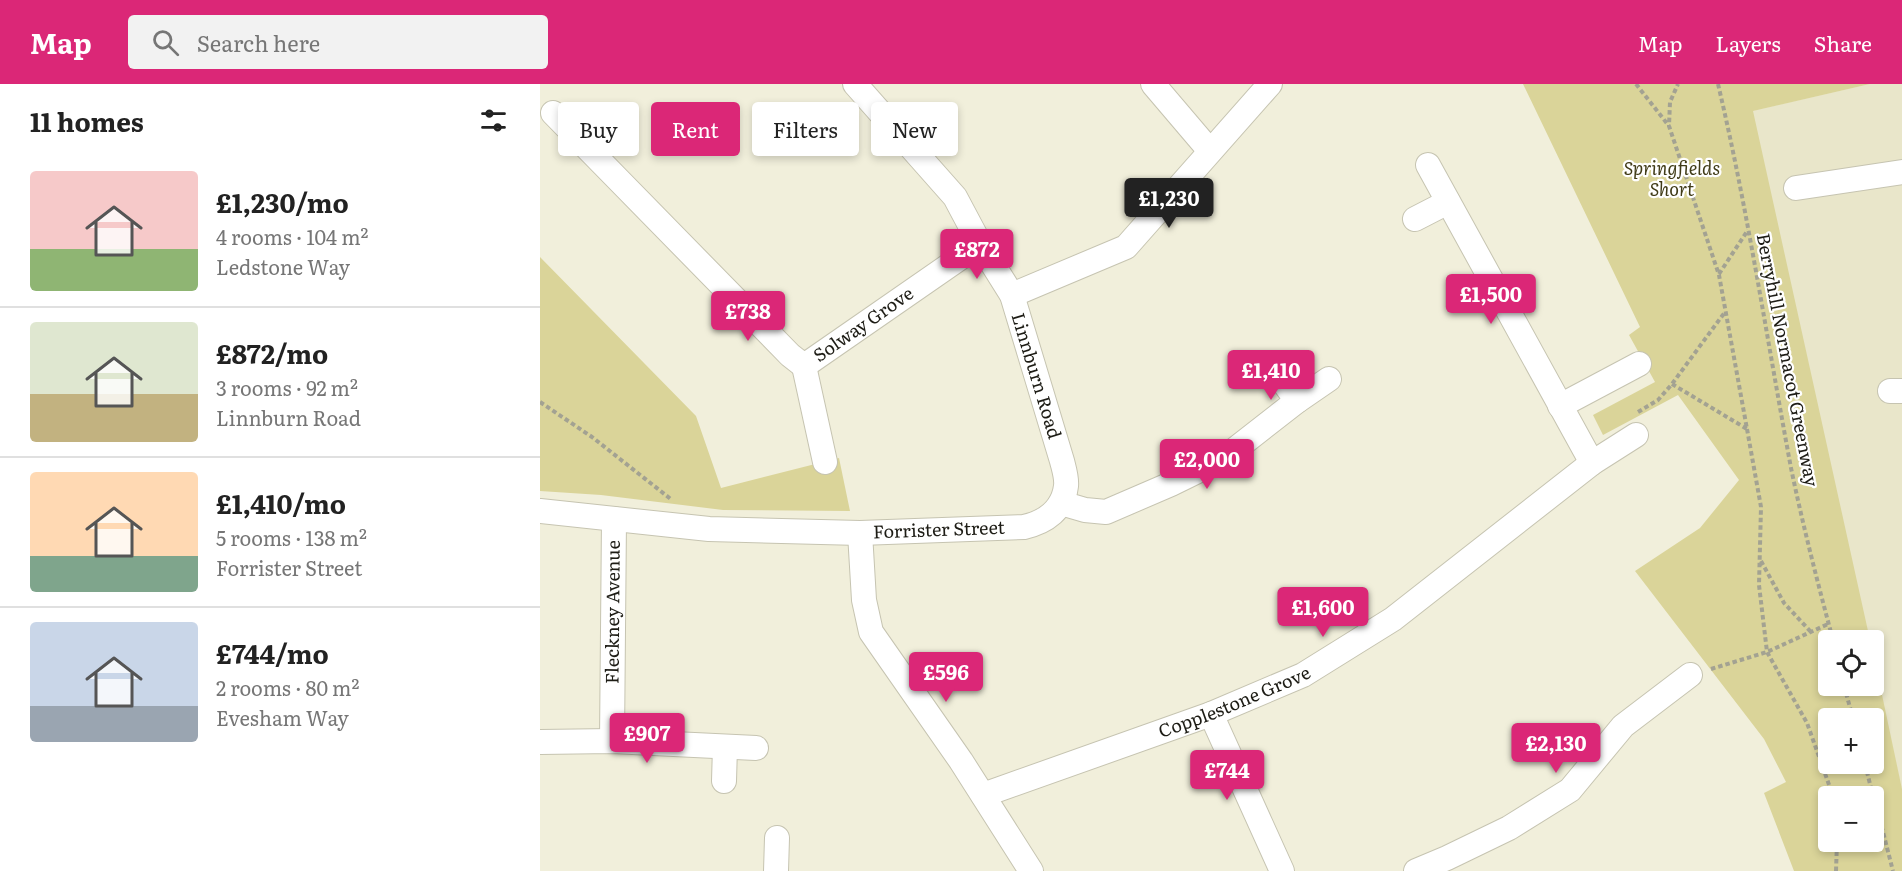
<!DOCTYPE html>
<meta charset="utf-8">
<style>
body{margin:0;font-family:Literata,serif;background:#f2f2f2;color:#222;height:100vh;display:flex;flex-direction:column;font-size:22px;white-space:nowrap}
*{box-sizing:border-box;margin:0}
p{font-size:20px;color:#767676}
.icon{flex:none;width:33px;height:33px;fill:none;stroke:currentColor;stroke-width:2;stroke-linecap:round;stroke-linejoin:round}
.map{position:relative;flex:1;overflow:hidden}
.side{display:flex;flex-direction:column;background:#fff;width:540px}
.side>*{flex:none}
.guide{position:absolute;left:18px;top:18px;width:570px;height:54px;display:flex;gap:12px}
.tools{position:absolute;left:1278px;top:546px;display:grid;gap:12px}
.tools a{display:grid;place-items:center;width:66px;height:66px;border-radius:6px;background:#fff;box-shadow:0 3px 9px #0003;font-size:30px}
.price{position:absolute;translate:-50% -51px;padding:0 14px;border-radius:6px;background:#db2777;color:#fff;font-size:20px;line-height:39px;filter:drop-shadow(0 2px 3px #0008)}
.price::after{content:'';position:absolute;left:50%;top:36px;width:18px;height:14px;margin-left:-9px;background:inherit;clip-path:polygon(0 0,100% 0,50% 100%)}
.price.current{background:#222;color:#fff}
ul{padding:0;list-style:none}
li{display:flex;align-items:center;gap:18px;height:150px;padding:0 30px}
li+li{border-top:2px solid #e0e0e0}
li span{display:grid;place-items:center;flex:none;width:168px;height:120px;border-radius:6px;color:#555}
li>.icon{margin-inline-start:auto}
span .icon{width:72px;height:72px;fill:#fffc;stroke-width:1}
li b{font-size:26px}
h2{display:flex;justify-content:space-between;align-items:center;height:72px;padding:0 30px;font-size:26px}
.chip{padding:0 21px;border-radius:6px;background:#fff;box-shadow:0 3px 9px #0003;font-size:21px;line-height:54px}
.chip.current{background:#db2777;color:#fff}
header{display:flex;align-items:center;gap:36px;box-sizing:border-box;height:84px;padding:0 30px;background:#db2777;color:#fff}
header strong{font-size:28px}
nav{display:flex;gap:33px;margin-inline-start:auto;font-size:21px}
.search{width:420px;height:54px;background:#f2f2f2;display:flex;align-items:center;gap:15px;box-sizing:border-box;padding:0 21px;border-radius:6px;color:#767676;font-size:22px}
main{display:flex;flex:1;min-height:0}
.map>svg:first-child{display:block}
.built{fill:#e9e6ca}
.green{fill:#dad499;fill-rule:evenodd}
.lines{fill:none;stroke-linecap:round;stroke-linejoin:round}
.minor-casing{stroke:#c6c4b1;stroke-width:26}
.path{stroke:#a3a292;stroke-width:4;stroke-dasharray:4.5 3;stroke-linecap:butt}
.minor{stroke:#fff;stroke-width:24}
.labels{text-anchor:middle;stroke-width:4.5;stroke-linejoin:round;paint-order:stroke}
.park-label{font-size:18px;font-style:italic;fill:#403b17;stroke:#fff}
.street-label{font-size:18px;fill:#1d1c15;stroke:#fff}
</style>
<header>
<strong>Map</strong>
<div class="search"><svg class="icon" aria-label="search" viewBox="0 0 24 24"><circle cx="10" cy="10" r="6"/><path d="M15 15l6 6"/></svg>Search here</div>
<nav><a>Map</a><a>Layers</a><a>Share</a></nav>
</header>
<main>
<section class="side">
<h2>11 homes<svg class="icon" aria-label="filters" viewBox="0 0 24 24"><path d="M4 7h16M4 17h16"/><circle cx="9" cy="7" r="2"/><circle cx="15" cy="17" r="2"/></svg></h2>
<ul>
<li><span style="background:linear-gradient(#f6c9c9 65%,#8fb573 0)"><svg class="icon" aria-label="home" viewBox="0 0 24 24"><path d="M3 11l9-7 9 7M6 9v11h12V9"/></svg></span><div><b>£1,230/mo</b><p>4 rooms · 104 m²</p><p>Ledstone Way</p></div></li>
<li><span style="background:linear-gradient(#dfe7d0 60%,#c2b280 0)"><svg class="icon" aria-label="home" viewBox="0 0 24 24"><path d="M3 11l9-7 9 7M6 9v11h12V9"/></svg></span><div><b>£872/mo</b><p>3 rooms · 92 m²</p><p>Linnburn Road</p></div></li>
<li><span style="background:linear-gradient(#ffd9b3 70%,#7fa58c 0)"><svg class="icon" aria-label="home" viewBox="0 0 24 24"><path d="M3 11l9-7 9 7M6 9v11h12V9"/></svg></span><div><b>£1,410/mo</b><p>5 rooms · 138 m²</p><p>Forrister Street</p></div></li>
<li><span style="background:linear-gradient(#c9d6e8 70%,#9aa5b1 0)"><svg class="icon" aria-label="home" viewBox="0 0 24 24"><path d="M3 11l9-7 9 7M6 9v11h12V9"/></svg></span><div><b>£744/mo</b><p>2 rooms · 80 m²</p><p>Evesham Way</p></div></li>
</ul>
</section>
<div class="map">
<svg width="1362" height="787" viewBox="0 0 1362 787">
<rect width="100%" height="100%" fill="#f1efdb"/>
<!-- built -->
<path class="built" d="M1330,0H1362V707L1334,577V556H1329L1212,27Z"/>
<!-- green -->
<path class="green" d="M983,0H1330L1213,27L1330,556H1288V602H1334V573L1362,705V787H1254L1224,709L1246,698L1224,655L1095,487L1160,444L1199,396L1138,311L1063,351L1053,331L1115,298L1089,251L1100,243ZM1288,634H1334V680H1288ZM1288,712H1334V758H1288Z
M0,173L156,332L181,404L299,374L310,427L183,426L61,411L0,407Z"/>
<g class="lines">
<!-- minor casing -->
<g class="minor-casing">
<g id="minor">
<path d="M613,0L670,67"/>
<path id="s1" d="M13,29L250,271L264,282L440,160"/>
<path d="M888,81L1052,379"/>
<path d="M1256,104L1362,88"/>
<path d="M875,135L908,118"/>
<path d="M472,211L586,163L730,0"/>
<path d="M264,282L285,378"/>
<path d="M739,292L757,317"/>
<path d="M1350,307H1362"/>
<path d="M1020,322L1099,280"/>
<path d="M521,419L545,426L566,428L631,400L684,374L757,317L789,295"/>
<path id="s2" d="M0,427L169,445L320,449L484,443C506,438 523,426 526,402C527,394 524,385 522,377L472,211L440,160L415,113L315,0"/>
<path d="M320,449L324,516L331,548L421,677L491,787"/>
<path d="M671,630L742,787"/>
<path id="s3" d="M72,657L74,435"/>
<path d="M0,658L72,657L216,664"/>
<path d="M184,697L185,663"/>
<path id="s4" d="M443,711L671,630L763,591L853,535L1052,379L1096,351"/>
<path d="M236,787L237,754"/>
<path d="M876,787L907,774L969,744L1030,706L1083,642L1150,591"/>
</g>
</g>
<!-- path -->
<path class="path" d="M1096,0L1129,42
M1178,0C1208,127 1227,256 1251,384C1263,442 1278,500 1293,556
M1179,190L1208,146
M1132,300L1207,345L1179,191L1129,42L1130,18L1138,0
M0,318L52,353L132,416
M1098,328L1118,316L1132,300L1185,228
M1207,345L1221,423L1219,501L1227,568L1267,639L1293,712
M1221,477L1244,519L1271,548
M1171,585L1227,568L1288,540
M1304,602L1313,634
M1325,680L1333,712
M1334,713L1353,787
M1296,787L1297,758"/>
<!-- minor -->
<use href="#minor" class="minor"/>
</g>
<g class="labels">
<!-- park labels -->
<g class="park-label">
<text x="1132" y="91">Springfields<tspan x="1132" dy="21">Short</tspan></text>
</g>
<!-- street labels -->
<g class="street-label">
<text dy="6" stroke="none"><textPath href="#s1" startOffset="429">Solway Grove</textPath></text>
<text transform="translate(1247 276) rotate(79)" y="6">Berryhill Normacot Greenway</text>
<text transform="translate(496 292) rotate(73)" y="6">Linnburn Road</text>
<text dy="6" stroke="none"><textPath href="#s2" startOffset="400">Forrister Street</textPath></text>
<text dy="6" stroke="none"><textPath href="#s3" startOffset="129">Fleckney Avenue</textPath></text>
<text dy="6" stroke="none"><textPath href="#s4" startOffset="268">Copplestone Grove</textPath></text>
</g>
</g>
</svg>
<div class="tools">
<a><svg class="icon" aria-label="locate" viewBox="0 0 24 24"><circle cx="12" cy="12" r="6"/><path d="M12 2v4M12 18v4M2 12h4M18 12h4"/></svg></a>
<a>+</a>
<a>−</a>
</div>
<b class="price current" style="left:629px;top:145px">£1,230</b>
<b class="price" style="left:437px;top:196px">£872</b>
<b class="price" style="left:951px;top:241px">£1,500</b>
<b class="price" style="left:208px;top:258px">£738</b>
<b class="price" style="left:731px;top:317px">£1,410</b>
<b class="price" style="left:667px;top:406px">£2,000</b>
<b class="price" style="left:783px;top:554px">£1,600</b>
<b class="price" style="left:406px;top:619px">£596</b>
<b class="price" style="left:107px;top:680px">£907</b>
<b class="price" style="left:1016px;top:690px">£2,130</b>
<b class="price" style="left:687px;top:717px">£744</b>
<div class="guide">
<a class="chip">Buy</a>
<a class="chip current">Rent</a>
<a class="chip">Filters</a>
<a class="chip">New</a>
</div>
</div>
</main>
